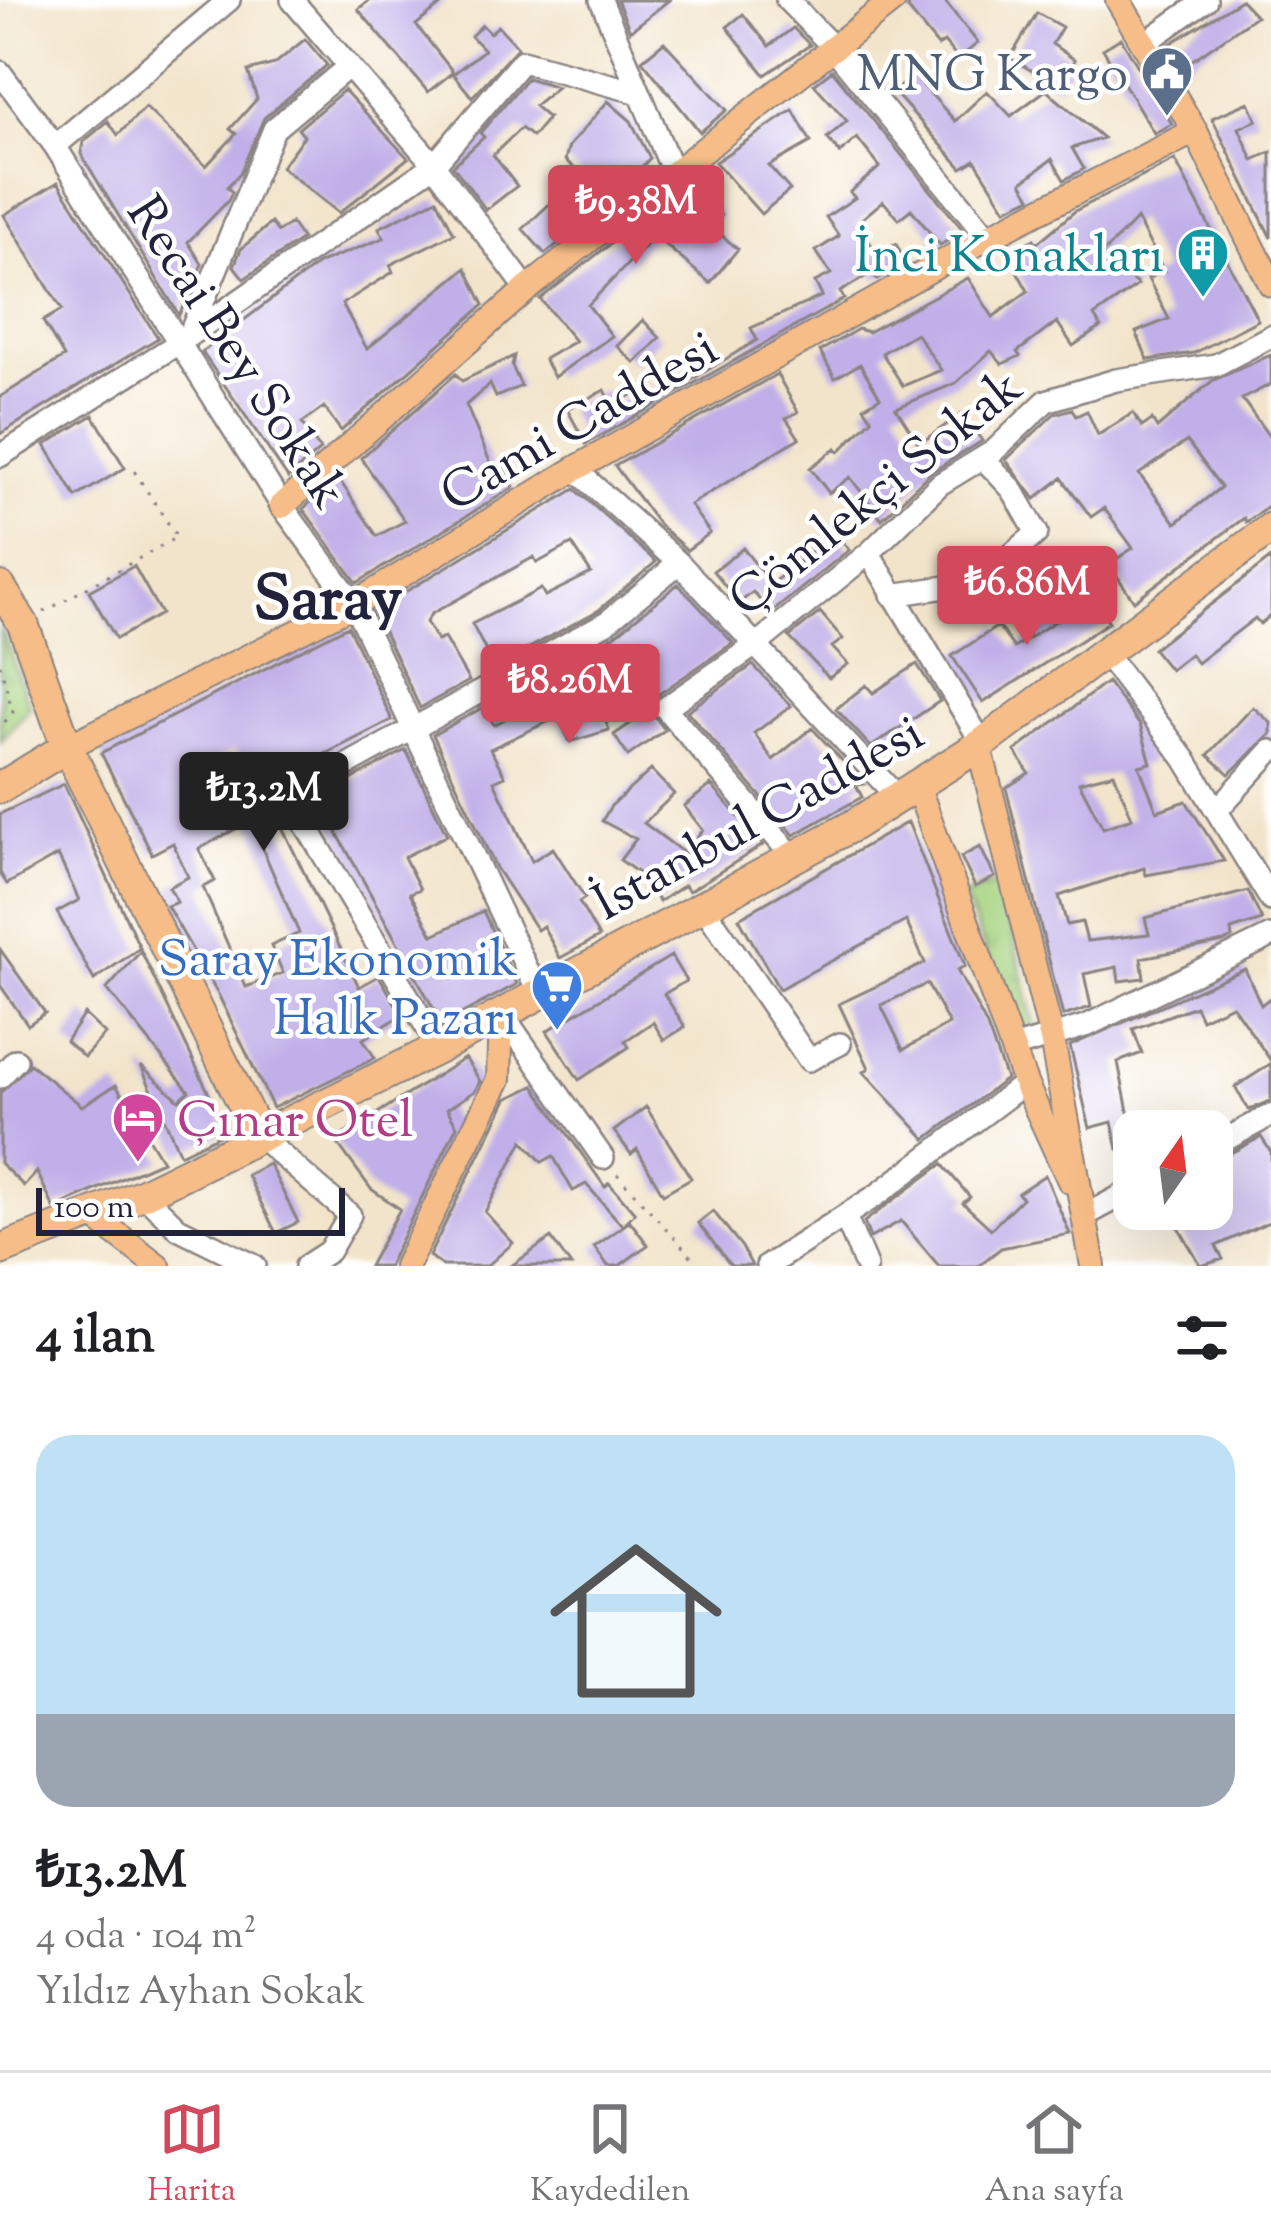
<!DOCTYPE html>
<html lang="tr">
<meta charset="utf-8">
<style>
body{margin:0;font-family:"Sorts Mill Goudy",serif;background:#f2f2f2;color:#202124;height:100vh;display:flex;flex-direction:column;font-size:45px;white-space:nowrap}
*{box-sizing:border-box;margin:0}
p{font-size:39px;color:#757577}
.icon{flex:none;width:66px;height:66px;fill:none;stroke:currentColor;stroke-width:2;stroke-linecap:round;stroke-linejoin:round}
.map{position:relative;height:1266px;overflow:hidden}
.drawer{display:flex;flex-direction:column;background:#fff;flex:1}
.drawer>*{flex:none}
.needle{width:78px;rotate:14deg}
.buttons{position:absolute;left:1113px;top:1110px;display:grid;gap:24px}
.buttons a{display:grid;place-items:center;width:120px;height:120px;border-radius:24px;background:#fff;box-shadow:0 12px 48px #0002;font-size:60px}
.scale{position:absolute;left:36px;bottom:30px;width:309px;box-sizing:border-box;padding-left:12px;border:6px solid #22223b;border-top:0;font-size:33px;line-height:42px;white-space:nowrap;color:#22223b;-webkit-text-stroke:9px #fff;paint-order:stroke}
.price{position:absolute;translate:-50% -102px;padding:0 27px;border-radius:12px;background:#d1495b;color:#fff;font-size:39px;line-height:78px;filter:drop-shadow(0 3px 6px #0008)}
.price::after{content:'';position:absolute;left:50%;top:72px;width:36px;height:27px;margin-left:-18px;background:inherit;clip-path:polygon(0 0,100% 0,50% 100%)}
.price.on{background:#222;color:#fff}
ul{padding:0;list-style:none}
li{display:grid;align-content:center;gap:24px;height:636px;padding:0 36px}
li span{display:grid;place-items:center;height:372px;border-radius:36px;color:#555}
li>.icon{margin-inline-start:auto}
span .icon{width:216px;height:216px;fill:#fffc;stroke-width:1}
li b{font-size:51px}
h2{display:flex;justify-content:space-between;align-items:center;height:144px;padding:0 36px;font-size:51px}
.tabs{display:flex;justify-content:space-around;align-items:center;height:168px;border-top:3px solid #e0e0e0;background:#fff;font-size:33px;color:#757577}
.tabs a{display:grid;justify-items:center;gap:6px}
.tabs .on{color:#d1495b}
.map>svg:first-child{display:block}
.grass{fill:url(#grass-tufts);stroke:#647a5e;stroke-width:3}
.building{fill:#c0afe8;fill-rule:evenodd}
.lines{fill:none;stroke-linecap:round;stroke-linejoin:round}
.minor-casing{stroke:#8a8382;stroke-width:26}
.major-casing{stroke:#8a8382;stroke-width:28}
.highway-casing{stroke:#8a8382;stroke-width:34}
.path{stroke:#8a8382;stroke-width:3;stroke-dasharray:3 9;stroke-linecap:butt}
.minor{stroke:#fff;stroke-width:21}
.major{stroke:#f7bd88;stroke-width:24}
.highway{stroke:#f7bd88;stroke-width:30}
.labels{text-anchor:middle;stroke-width:9;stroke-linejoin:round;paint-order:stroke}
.service-label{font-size:51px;fill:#4e5e75;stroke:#fff;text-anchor:end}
.culture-label{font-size:51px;fill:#0d838f;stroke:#fff;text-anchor:end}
.street-label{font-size:51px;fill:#22223b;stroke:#fff}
.shop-label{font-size:51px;fill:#366cbe;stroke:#fff;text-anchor:end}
.hotel-label{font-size:51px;fill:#b23c85;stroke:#fff;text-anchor:start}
.district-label{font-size:63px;font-weight:bold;fill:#22223b;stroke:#fff}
</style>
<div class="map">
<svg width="1271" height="1266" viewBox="0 0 1271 1266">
<defs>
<pattern id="grass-tufts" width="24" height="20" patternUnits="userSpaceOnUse" patternTransform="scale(3)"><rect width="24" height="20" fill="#a6d380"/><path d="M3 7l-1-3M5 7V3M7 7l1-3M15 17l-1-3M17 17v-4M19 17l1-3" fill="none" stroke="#8fb570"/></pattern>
</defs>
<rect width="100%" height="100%" fill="#fff"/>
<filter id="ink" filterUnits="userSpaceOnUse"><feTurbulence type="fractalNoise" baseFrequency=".00833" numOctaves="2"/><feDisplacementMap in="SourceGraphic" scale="24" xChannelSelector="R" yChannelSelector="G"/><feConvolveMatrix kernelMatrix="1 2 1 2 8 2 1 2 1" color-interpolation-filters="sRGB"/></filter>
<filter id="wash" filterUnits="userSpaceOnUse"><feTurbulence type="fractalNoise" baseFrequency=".004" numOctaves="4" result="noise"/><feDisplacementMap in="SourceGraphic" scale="48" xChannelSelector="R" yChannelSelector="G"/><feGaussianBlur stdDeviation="2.7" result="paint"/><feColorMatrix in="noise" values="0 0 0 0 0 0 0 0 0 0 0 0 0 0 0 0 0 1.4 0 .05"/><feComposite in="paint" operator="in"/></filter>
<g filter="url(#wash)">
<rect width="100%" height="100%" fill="#f2e4ca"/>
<!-- grass -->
<path class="grass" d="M0,626L30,707L0,742Z
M1000,881L1035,1029L1018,1035L964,896Z"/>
<g id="blocks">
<!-- building -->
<path class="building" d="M370,0H447L416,25L453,72L428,92L358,9Z
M617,0H669L630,31Z
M910,0H944L978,43L958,59L944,42L938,46L908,9Z
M1241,0L1256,16L1184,66L1170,44Z
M1037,13L1062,27L1052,44L1075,60L1058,86L1010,58Z
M743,14L769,46L793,28L810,45L765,75L727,27Z
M482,25L490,33L498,26L518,47L472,97L453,74L484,50L471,36Z
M1121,38L1172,124L1154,133L1103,49Z
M305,39L327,65L264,118L240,173L227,187L232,192L228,201L188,242L202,264L179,315L81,154L83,142L108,121L118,135L145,107L206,166L236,134L230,129L257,99L248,71L275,64Z
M664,42L727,110L700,132L642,60Z
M832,70L964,231L940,245L911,209L899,219L883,201L857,223L877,253L896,244L906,264L877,280L873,272L840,292L844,299L586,444L567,409L605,390L613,406L648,386L657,401L757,340L751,328L822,296L815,282L831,274L816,251L839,236L826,217L855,198L850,192L880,167L857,138L840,153L827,138L847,121L814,84Z
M913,74L955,121L987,91L1011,116L1046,90L1103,138L1072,148L1084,169L1064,180L1052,159L1022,182L1031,197L1006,209L975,160L962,168L894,92Z
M527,78L557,87L534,106L548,118L532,137L521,128L493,155L517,186L486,210L453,166L484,137L480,133Z
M344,90L408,158L339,213L281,167L304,136L298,129Z
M608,101L631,121L650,158L603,208L545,254L523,229L581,174L565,160L569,146Z
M1249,102L1257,120L1239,128L1253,160L1271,152V238L1212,118Z
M793,110L811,142L769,166L790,190L761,214L715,162Z
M1175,160L1258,320L1194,353L1148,360L1136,332L1169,319L1148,279L1164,271L1137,219L1101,255L1138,285L1094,316L1101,327L1073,346L1057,322L1017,352L1020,356L1002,364L991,351L956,383L896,408L919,444L963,413L982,441L930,473L882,519L850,477L829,493L810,468L836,448L839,452L872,419L864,407L880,397L860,364L835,378L820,351L858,329L868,332L968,278L993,317L1028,291L1007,253L1034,239L1036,244L1075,211ZM916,333L941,370L903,386L882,353Z
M692,180L721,216L709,225L738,249L710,283L655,236L588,305L612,336L554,377L544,359L575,341L540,299Z
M58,182L158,338L0,434V397L64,357L43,321L62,310L4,215Z
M437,199L454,233L390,265L393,272L342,304L367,349L466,268L484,305L341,431L324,407L302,423L320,450L288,478L202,352L319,263L384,238L379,228Z
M271,223L278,232L291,223L302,239L244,279L234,266L241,249Z
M643,320L660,338L635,363L617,346Z
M1271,355V384L1242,399L1271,439V505L1246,522L1244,518L1134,601L1109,564L1133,548L1104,508L1091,517L1062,478L1035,499L1006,460L1054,414L1072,409L1076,416L1087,411L1098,435L1133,413L1142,427L1152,420L1157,428L1212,381ZM1187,441L1221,487L1176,523L1139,474Z
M514,356L512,366L521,386L496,397L490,384L466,405L493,469L501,464L514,487L357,583L303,509L338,478L377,536L405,521L361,458L456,374L462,381Z
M777,374L798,412L786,418L799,438L690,505L710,533L687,550L659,525L615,466Z
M93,415L125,468L76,497L45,445Z
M575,489L656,562L599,610L494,667L472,624L541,589L545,596L591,573L572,544L537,563L534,557L431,614L426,622L437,641L444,638L469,681L420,708L374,611Z
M835,533L849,550L771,613L753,592L739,603L713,571L743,548L771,584Z
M1034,556L1044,569L984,609L978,597Z
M1271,558V615L1260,624L1255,618L1197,663L1190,654L1170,670L1153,649Z
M134,566L161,614L116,639L89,591Z
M678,584L733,643L656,696L650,708L627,673L593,689L609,730L570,742L558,717L490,749L505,776L494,781L532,861L553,848L585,898L579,902L599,937L560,958L543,926L537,930L496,868L433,735L484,707L494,725L516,713L507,694L615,635Z
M1085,585L1109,622L983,703L952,656L998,626L1014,648L1063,616L1072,605L1067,597Z
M820,612L843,639L832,647L848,664L829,678L789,637Z
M348,626L392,720L276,779L280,785L268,801L234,750L203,766L243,825L199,849L215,881L203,887L246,987L283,973L271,946L299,933L247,813L270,802L359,987L379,976L402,1015L363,1039L375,1058L273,1108L219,996L167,906L177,902L169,887L188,877L173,843L152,854L101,753Z
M917,664L940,701L871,747L836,709L866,685L873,693Z
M753,665L791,706L754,733L773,760L812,728L864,784L856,785L862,797L794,835L687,711Z
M1107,682L1140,725L1151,763L1139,766L1157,811L1186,801L1224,861L1146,875L1144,868L1059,896L1067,925L1082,922L1087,941L1149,934L1145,918L1248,891L1262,920L1231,930L1232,938L1224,942L1141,958L1144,978L1119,981L1117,967L1084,974L1091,1007L1063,1016L1006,788L1029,773L1015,751ZM1114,773L1132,818L1103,828L1079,782Z
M1253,707L1271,723V734L1229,774L1208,755Z
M650,710L665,730L628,756L614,735Z
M406,750L447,835L404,857L420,889L410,893L433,935L483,911L517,984L442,1024L318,798Z
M651,770L674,794L644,823L685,854L703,830L684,806L711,785L763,845L689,891L684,885L659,902L641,875L620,860L636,839L602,821L611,806Z
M64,784L140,948L94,980L57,912L79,900L58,855L7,884L0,873V814Z
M908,822L965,966L957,970L986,1024L1006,1079L926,1139L864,1072L869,1068L839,1004L925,963L906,921L779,989L739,918ZM927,984L949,1024L903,1050L881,1005Z
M980,847L995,877L975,887L961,857Z
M0,949L45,1013L28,1025L0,985Z
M141,951L227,1131L180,1154L141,1066L179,1100L189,1091L107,989Z
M671,956L686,981L664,994L685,1027L664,1040L653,1022L625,1041L629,1047L579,1080L547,1031Z
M1245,969L1261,1005L1271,997V1061L1232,1005L1201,1019L1195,1006L1133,1029L1142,1053L1118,1062L1134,1141L1118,1149L1112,1122L1090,1128L1070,1046Z
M84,1014L105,1034L84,1057L66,1041Z
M465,1058L480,1081L475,1091L447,1109L457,1126L388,1266H369L400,1209L371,1189L335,1140Z
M30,1064L82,1106L116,1085L162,1161L54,1208L37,1172L24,1186L0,1163V1093Z
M1271,1064V1100L1249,1110L1235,1087Z
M534,1086L605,1187L609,1183L635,1213L622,1225L586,1184L573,1191L553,1156L542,1162L523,1141L485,1212L513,1243L487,1266H442L429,1256L507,1099Z
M646,1107L691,1178L663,1194L637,1149L631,1154L614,1131Z
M1261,1137L1271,1152V1221L1216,1246L1223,1259L1201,1266L1168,1209H1212V1163Z
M269,1164L298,1222L276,1233L247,1175Z
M942,1164L970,1197L963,1203L991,1229L1022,1198L1018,1193L1045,1175L1070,1234L1001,1248L978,1266H939L901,1221L870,1238L864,1222Z
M713,1211L742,1247L752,1266H731L698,1223Z
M630,1221L648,1245L619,1266H608L594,1247Z
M551,1238L571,1266H511Z"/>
</g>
</g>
<g filter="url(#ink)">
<use href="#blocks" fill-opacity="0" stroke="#8a8382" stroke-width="3"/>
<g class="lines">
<!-- minor casing -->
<g class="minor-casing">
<path id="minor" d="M292,0L434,165L527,289
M601,0L673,172
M787,0L831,45L988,237
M1145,43L1206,0
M0,72L55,146L282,506L354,604L538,992
M55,146L229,0
M189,336L274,129L349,66
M0,456L177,344L434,165L522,61L640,93
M575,469L679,563L898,798
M869,553L982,743
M892,595L980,582L1037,533L1012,489L983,458
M1103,651L1185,759L1271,900
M1218,809L1271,751
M794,858L665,708L757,644L869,553L940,484L994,451L1046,401L1116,380L1216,365L1271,336
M703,906L809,1060L840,1044
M501,1012L603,1158
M439,1048L289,797L607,622L679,563
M1013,1048L1088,1025L1271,936
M0,1077L16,1060
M259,1136L350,1215L329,1251L306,1266
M1212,1147L1271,1115
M143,1194L178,1228L255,1266
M1086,1215L1134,1189
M845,1216L866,1266
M767,1266L877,1195L1025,1083"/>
</g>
<!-- major casing -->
<g class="major-casing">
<path id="major" d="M1118,0L1195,131L1271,284
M282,506L527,289L894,0
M979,746L1052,1039L1093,1266
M67,747L354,604L575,469L988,237L1195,131
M917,785L1025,1083L1070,1181
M92,1215L158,1266
M406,1266L499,1079L501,1012"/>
</g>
<!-- highway casing -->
<g class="highway-casing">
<path id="highway" d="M0,587L23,624L67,747L259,1136
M0,788L67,747
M0,1250L143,1194L439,1048L852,826L979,746L1271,528"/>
</g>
<!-- path -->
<path class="path" d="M44,612L177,537L134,471
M0,664L13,713L0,727
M617,1174L700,1266"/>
<!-- minor -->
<use href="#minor" class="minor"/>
<!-- major -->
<use href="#major" class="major"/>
<!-- highway -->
<use href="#highway" class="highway"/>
</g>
</g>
<!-- icons -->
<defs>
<g id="civic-pin" transform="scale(2.7)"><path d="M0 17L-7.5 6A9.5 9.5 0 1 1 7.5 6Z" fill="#5c6f8a" stroke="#fff"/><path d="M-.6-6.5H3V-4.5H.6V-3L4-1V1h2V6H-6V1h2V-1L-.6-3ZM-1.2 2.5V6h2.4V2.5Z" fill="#fff"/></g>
<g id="building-pin" transform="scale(2.7)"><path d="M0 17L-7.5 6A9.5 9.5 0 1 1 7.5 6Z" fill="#0f9aa8" stroke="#fff"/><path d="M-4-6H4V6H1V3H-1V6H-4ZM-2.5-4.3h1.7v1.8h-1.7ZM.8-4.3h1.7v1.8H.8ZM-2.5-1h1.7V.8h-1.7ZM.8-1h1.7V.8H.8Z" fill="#fff"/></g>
<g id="supermarket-pin" transform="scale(2.7)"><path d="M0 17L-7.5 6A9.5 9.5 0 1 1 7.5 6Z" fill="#3f7fe0" stroke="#fff"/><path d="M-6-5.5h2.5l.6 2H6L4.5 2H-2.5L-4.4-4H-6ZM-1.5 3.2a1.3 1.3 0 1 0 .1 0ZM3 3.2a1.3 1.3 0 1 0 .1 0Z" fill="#fff"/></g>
<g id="hotel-pin" transform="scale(2.7)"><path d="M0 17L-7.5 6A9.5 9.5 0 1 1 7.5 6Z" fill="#d1479c" stroke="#fff"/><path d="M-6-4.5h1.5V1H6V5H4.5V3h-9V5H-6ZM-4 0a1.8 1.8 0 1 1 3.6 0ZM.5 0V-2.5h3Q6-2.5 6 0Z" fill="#fff"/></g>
</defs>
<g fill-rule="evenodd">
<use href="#civic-pin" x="1167" y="72"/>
<use href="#building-pin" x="1203" y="253"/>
<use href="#supermarket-pin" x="557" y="986"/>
<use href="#hotel-pin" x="138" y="1118"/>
</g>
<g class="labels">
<!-- service labels -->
<g class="service-label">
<text x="1128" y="90">MNG Kargo</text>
</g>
<!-- culture labels -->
<g class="culture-label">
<text x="1164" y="271">İnci Konakları</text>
</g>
<!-- street labels -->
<g class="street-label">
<text transform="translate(239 351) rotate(57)" y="18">Recai Bey Sokak</text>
<text transform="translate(578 419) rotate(-30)" y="18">Cami Caddesi</text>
<text transform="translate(874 491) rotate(-39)" y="18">Çömlekçi Sokak</text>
<text transform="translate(757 816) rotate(-29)" y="18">İstanbul Caddesi</text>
</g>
<!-- shop labels -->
<g class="shop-label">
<text x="518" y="975">Saray Ekonomik<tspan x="518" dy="59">Halk Pazarı</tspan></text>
</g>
<!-- hotel labels -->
<g class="hotel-label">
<text x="177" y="1136">Çınar Otel</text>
</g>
<!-- district labels -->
<g class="district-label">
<text x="328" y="618">Saray</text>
</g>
</g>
</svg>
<div class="buttons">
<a><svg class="needle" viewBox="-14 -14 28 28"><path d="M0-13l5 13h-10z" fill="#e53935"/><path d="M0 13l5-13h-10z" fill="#757577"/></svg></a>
</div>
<div class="scale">100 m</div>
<b class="price" style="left:636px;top:267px">₺9.38M</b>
<b class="price" style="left:1027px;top:648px">₺6.86M</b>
<b class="price" style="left:570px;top:746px">₺8.26M</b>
<b class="price on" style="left:264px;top:854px">₺13.2M</b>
</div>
<section class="drawer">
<h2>4 ilan<svg class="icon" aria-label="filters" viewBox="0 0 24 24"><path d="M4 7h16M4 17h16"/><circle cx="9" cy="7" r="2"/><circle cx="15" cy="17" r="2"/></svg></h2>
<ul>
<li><span style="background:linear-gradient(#bfe0f5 75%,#9aa5b1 0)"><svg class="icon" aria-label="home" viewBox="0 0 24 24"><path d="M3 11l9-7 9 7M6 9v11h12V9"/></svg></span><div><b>₺13.2M</b><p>4 oda · 104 m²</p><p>Yıldız Ayhan Sokak</p></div></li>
</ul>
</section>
<nav class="tabs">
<a class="on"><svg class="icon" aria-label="map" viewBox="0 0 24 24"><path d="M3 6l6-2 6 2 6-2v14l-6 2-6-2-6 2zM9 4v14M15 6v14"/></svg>Harita</a>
<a><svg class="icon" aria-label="saved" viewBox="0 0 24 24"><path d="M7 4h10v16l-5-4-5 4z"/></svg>Kaydedilen</a>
<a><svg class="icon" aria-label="home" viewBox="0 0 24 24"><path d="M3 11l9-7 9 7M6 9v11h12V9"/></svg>Ana sayfa</a>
</nav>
